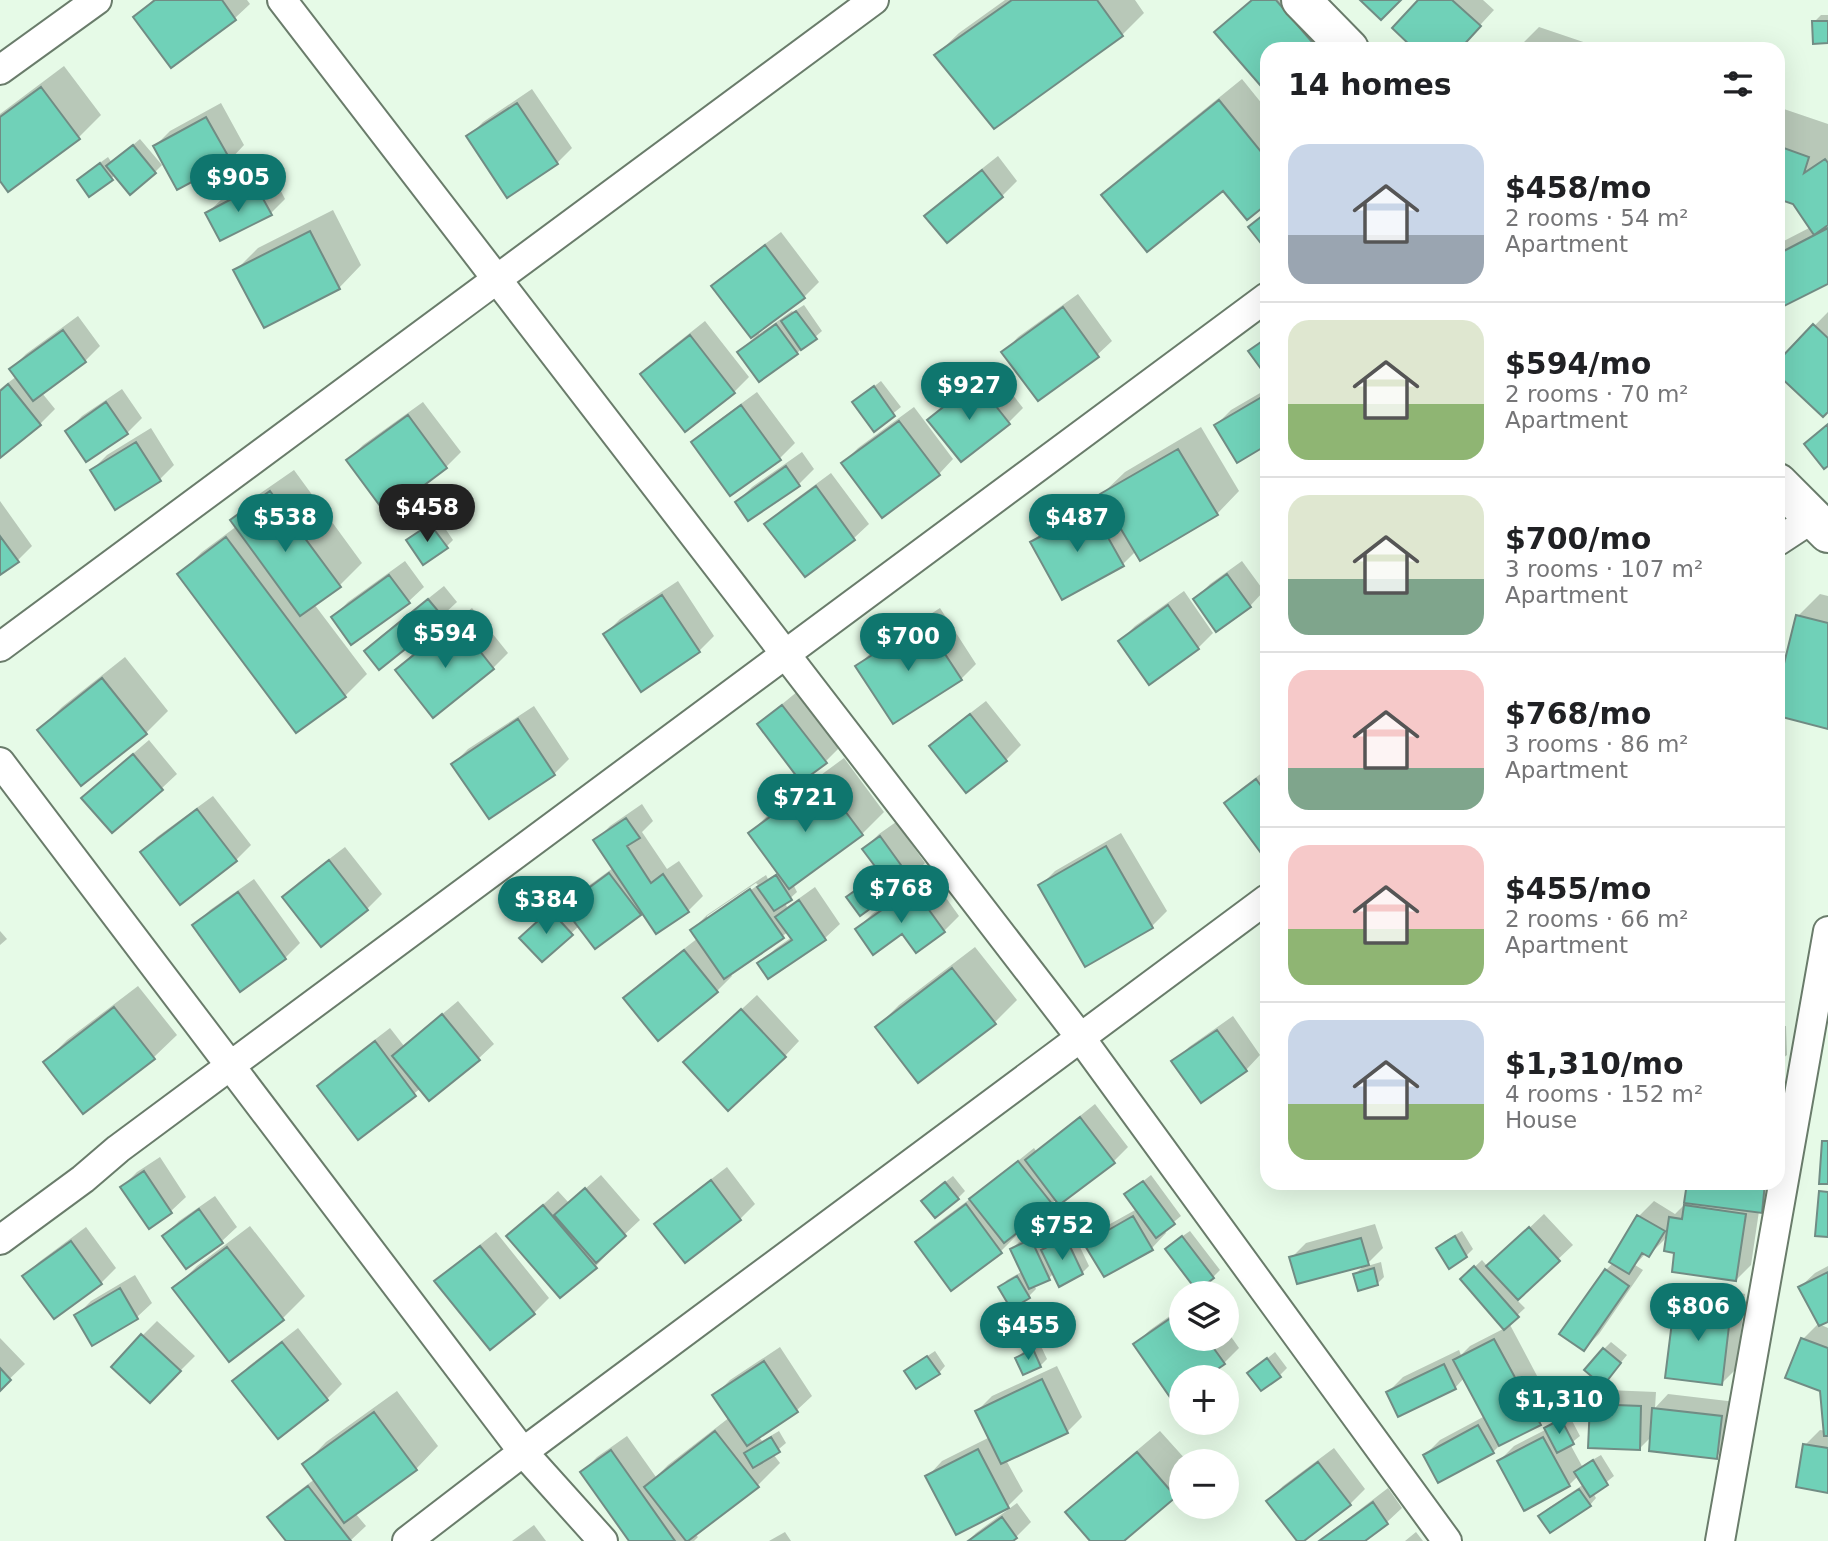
<!DOCTYPE html>
<meta charset="utf-8">
<style>
body{margin:0;font-family:"DejaVu Sans",sans-serif;background:#f6f6f6;color:#202124;height:100vh;display:flex;flex-direction:column;font-size:26px;white-space:nowrap}
*{box-sizing:border-box;margin:0}
p{font-size:23px;color:#757577}
.icon{flex:none;width:38px;height:38px;fill:none;stroke:currentColor;stroke-width:2;stroke-linecap:round;stroke-linejoin:round}
.map{position:relative;flex:1;overflow:hidden}
.sheet{position:absolute;left:1260px;top:42px;width:525px;height:1148px;display:flex;flex-direction:column;background:#fff;border-radius:21px;box-shadow:0 7px 28px #0002}
.sheet>*{flex:none}
.tools{position:absolute;left:1169px;top:1281px;display:grid;gap:14px}
.tools a{display:grid;place-items:center;width:70px;height:70px;border-radius:50%;background:#fff;box-shadow:0 7px 28px #0002;font-size:35px}
.price{position:absolute;translate:-50% -60px;padding:0 16px;border-radius:24px;background:#0f766e;color:#fff;font-size:23px;line-height:46px;filter:drop-shadow(0 2px 4px #0008)}
.price::after{content:'';position:absolute;left:50%;top:42px;width:21px;height:16px;margin-left:-10px;background:inherit;clip-path:polygon(0 0,100% 0,50% 100%)}
.price.active{background:#222;color:#fff}
ul{padding:0;list-style:none}
li{display:flex;align-items:center;gap:21px;height:175px;padding:0 28px}
li+li{border-top:2px solid #e0e0e0}
li span{display:grid;place-items:center;flex:none;width:196px;height:140px;border-radius:21px;color:#555}
li>.icon{margin-inline-start:auto}
span .icon{width:84px;height:84px;fill:#fffc;stroke-width:1}
li b{font-size:30px}
h2{display:flex;justify-content:space-between;align-items:center;height:84px;padding:0 28px;font-size:30px}
.map>svg:first-child{display:block}
.shadow{fill:#0003;fill-rule:evenodd}
.building{fill:#70d1b8;stroke:#718c84;stroke-width:2}
.lines{fill:none;stroke-linecap:round;stroke-linejoin:round}
.street-casing{stroke:#6a7c6b;stroke-width:32}
.secondary-casing{stroke:#6a7c6b;stroke-width:42}
.street{stroke:#fff;stroke-width:28}
.secondary{stroke:#fff;stroke-width:38}
</style>
<div class="map">
<svg width="1828" height="1541" viewBox="0 0 1828 1541">
<rect width="100%" height="100%" fill="#e6fae7"/>
<!-- shadow -->
<path class="shadow" d="M153,0H247L250,4L235,18L171,66L135,17Z
M1005,0H1135L1144,13L1122,35L936,55L959,33Z
M1251,0H1318L1352,49H1267V90L1217,33Z
M1420,0H1483L1494,10L1458,49H1417Z
M1821,15H1828V42L1814,22Z
M1539,27L1604,49H1517Z
M64,66L101,115L79,137L0,178V114Z
M1242,79L1267,110V201L1223,189L1103,195L1126,173Z
M532,89L572,148L557,163L468,137L483,122Z
M221,103L244,145L230,160L155,146L170,131Z
M1778,107L1828,124V282L1778,307V244L1811,227L1794,202L1778,197Z
M140,139L162,165L155,172L115,174L112,178L86,173L108,157L112,163Z
M998,156L1017,181L1002,196L947,241L927,216L941,201Z
M271,172L285,199L271,213H207L222,199Z
M333,210L361,265L339,288L236,270L258,248Z
M781,232L819,282L804,297L758,331L759,334L792,311L793,312L804,305L822,331L797,353L739,352L759,333L713,287L728,272Z
M1078,294L1112,341L1097,355L1004,352L1018,337Z
M1828,312V410L1778,373V363Z
M78,316L100,346L85,361L42,393L55,409L40,424L0,455V389L17,376L11,369L26,354Z
M705,321L749,377L734,392L642,374L657,359Z
M992,368L1023,408L1009,422L929,420L944,405Z
M881,381L901,407L874,429L854,402Z
M122,389L142,418L127,433L67,431L82,416Z
M1267,389V443L1216,425L1231,410Z
M757,392L795,443L780,458L730,494L693,442L708,428Z
M423,402L461,452L446,467L348,460L363,445Z
M914,407L953,459L939,474L843,463L858,448Z
M1201,427L1239,491L1217,514L1136,551L1123,564L1032,542L1047,528L1104,497L1102,494L1125,472Z
M151,428L174,465L159,480L92,470L107,455Z
M802,452L814,469L799,484L748,519L737,502L752,487Z
M294,470L362,563L339,586L314,604L367,674L345,696L179,574L202,552L237,526L232,520L255,497Z
M831,473L869,524L854,538L805,575L767,524L781,510Z
M0,501L32,546L18,560L0,573Z
M438,518L453,540L446,547L408,541Z
M405,561L424,587L409,601L352,642L333,617L348,602Z
M1242,561L1264,591L1250,606L1195,599L1210,584Z
M678,581L714,636L699,651L641,689L605,634L620,619Z
M444,586L457,602L442,616L366,651L381,636Z
M1184,591L1213,633L1198,648L1150,682L1120,641L1135,626Z
M1820,594L1828,596V727L1778,714V695L1798,616Z
M472,608L508,653L493,668L433,715L397,670L412,655Z
M940,608L976,664L961,679L857,666L872,652Z
M125,657L168,711L146,733L39,730L62,707Z
M798,691L841,746L826,761L802,780L760,725L775,710Z
M986,701L1021,745L1006,760L967,791L932,746L947,731Z
M534,706L569,759L554,774L453,764L468,749Z
M149,740L177,774L162,788L112,830L84,798L99,783Z
M844,758L884,812L862,834L793,884L797,892L785,903L787,907L815,887L840,924L825,938L769,977L760,964L775,949L792,937L788,932L730,973L732,976L717,991L625,998L640,983L698,938L692,930L707,915L766,875L768,879L779,872L750,833L772,811ZM756,883L758,885L707,921V916Z
M1267,769V846L1227,803L1242,788Z
M213,796L251,845L236,860L142,852L157,837Z
M642,804L653,821L642,832L667,869L679,861L703,896L688,911H642L640,914L579,926L542,960L537,923L566,896L571,902L580,892L613,868L595,841L610,826Z
M896,822L925,863L910,878L849,897L863,882L880,871L864,849L879,834Z
M1121,833L1167,911L1152,926L1086,964L1040,886L1055,871Z
M345,847L382,894L367,909L321,944L284,897L299,882Z
M929,874L959,916L944,931L902,932L857,929L872,914Z
M254,879L300,943L285,958L195,925L210,910Z
M0,931L7,939L0,945Z
M975,947L1017,1000L994,1023L877,1027L899,1005Z
M138,986L177,1035L154,1057L83,1112L45,1062L67,1040Z
M757,995L799,1041L785,1056L701,1047Z
M458,1001L494,1044L479,1058L430,1099L421,1088L358,1138L319,1086L334,1071L390,1028L404,1046Z
M1233,1016L1260,1055L1246,1070L1174,1062L1189,1047Z
M1778,1026H1786L1787,1055L1778,1062Z
M1778,1082L1791,1084L1778,1151Z
M1095,1104L1128,1147L1113,1162L1057,1199L1014,1233L1016,1236L1001,1251L951,1288L917,1242L932,1227L978,1193L1034,1148L1036,1151Z
M160,1157L186,1197L171,1211L149,1226L122,1187L137,1172Z
M727,1167L755,1204L740,1219L685,1261L656,1224L671,1210Z
M601,1175L640,1220L609,1249L610,1251L596,1266L561,1296L509,1236L558,1191L569,1203Z
M1151,1175L1181,1216L1164,1230L1166,1233L1152,1248L1086,1244L1101,1229L1137,1209L1127,1194Z
M953,1176L965,1191L958,1198L930,1194Z
M1689,1183H1777L1776,1196L1761,1211H1759L1751,1265L1736,1280L1676,1251L1668,1232L1664,1240L1649,1255L1646,1253L1635,1265L1643,1270L1599,1334L1584,1349L1562,1333L1606,1270L1613,1263L1639,1216L1654,1201L1675,1214L1686,1203Z
M215,1196L237,1227L222,1241L187,1267L164,1236L179,1221Z
M1544,1214L1573,1245L1516,1299L1525,1308L1509,1323L1554,1408L1540,1423L1502,1443L1493,1452L1425,1455L1440,1440L1485,1416L1464,1378L1455,1388L1388,1392L1403,1377L1459,1350L1461,1355L1470,1346L1505,1328L1462,1279L1482,1260L1488,1267Z
M1375,1224L1383,1248L1364,1267L1381,1262L1384,1277L1377,1284L1355,1274L1366,1264L1291,1258L1306,1243Z
M250,1226L305,1296L282,1319L175,1288L197,1266Z
M86,1227L116,1268L101,1283L54,1317L24,1276L39,1262Z
M1190,1231L1220,1270L1213,1277L1174,1242Z
M1462,1231L1473,1249L1466,1256L1438,1248L1445,1241Z
M496,1232L549,1298L534,1313L437,1281L452,1267Z
M1073,1232L1089,1266L1082,1273H1054L1049,1278L1034,1285L1036,1289L1029,1296L1012,1307L1000,1287L1007,1280L1023,1271L1012,1249L1019,1242L1038,1234L1045,1248L1050,1243Z
M1828,1266V1320L1819,1324L1828,1328V1491L1805,1445L1820,1430L1826,1431L1822,1390L1803,1339L1819,1323L1800,1287L1815,1273Z
M135,1275L152,1303L137,1317L93,1344L76,1316L91,1301Z
M1692,1284L1745,1294L1737,1368L1722,1383L1677,1299Z
M1181,1308V1339H1227V1331L1239,1348L1224,1363L1203,1377H1181V1392L1172,1398L1135,1344L1150,1330Z
M157,1321L195,1356L150,1401L142,1336Z
M298,1328L342,1384L327,1399L235,1381L249,1366Z
M0,1338L25,1364L0,1388Z
M1611,1342L1627,1355L1609,1377L1604,1349Z
M1040,1344L1047,1359L1040,1366L1017,1358L1024,1351Z
M780,1347L812,1396L797,1410L758,1436L762,1441L779,1431L786,1443L773,1454L780,1463L757,1486L695,1534L698,1537L694,1541H631L582,1472L597,1457L627,1436L656,1477L668,1465L730,1417L715,1395L730,1380Z
M935,1351L945,1366L939,1373L907,1372L914,1365Z
M1275,1352L1287,1368L1280,1375L1250,1373Z
M1057,1366L1082,1417L1067,1432L1006,1460L1023,1491L1008,1506L957,1533L928,1476L942,1461L990,1437L977,1411L992,1396Z
M1607,1390L1656,1392L1655,1408L1668,1394L1736,1402L1731,1442L1716,1457L1652,1436L1639,1449L1592,1404Z
M397,1391L438,1446L416,1469L355,1513L366,1526L350,1541H288L269,1517L284,1502L315,1479L304,1465L326,1442Z
M1568,1413L1580,1436L1570,1444L1582,1466L1601,1455L1614,1476L1593,1493L1596,1498L1590,1505L1541,1516L1547,1509L1584,1484L1578,1476L1569,1485L1499,1461L1514,1446L1547,1429L1553,1421Z
M1160,1431L1187,1461H1181V1490L1122,1541H1092L1067,1512L1090,1490Z
M1334,1448L1365,1489L1350,1504L1301,1541H1299L1268,1501L1283,1486Z
M1388,1488L1402,1508L1387,1522L1362,1541H1319Z
M1017,1503L1031,1522L1016,1537L1010,1541H968L976,1533Z
M534,1525L546,1541H512Z
M785,1532L791,1541H769Z
M1416,1532L1423,1541H1405Z"/>
<!-- building -->
<path class="building" d="M155,0H222L236,20L171,68L133,17Z
M1012,0H1097L1123,36L994,129L934,55Z
M1252,0H1276L1318,49H1267V93L1214,32Z
M1360,0H1401L1381,20Z
M1418,0H1452L1481,26L1460,49H1414L1392,28Z
M1812,21H1828V43L1813,44Z
M41,87L80,139L8,192L0,181V117Z
M1219,100L1267,159V204L1247,220L1223,191L1147,252L1101,195Z
M517,103L558,164L507,198L466,136Z
M206,117L231,161L177,190L153,146Z
M133,145L156,173L130,195L106,166Z
M1778,146L1809,157L1804,173L1825,159L1828,163V225L1814,235L1793,204L1778,199Z
M100,163L113,180L89,197L77,180Z
M982,170L1003,197L947,243L924,216Z
M256,186L272,215L220,241L205,213Z
M1267,212V251L1248,227Z
M1828,228V284L1778,309V254Z
M310,231L340,289L264,328L233,270Z
M765,245L805,298L751,338L711,286Z
M1063,307L1099,357L1038,401L1001,352Z
M796,311L817,339L801,350L781,321Z
M776,324L798,354L759,382L737,352Z
M1813,324L1828,338V412L1823,417L1778,375V361Z
M63,330L86,362L33,401L9,369Z
M690,335L735,393L685,432L640,374Z
M1267,338V377L1248,351Z
M976,381L1010,424L961,462L927,420Z
M8,384L41,425L0,458V391Z
M874,386L895,416L874,432L852,402Z
M1267,394V445L1237,463L1214,425Z
M106,402L128,434L86,462L65,431Z
M741,405L781,460L730,496L691,442Z
M408,415L447,468L386,514L346,460Z
M899,421L940,475L882,518L841,463Z
M1828,424V466L1824,469L1804,444Z
M136,442L161,481L115,510L90,470Z
M1178,449L1218,515L1140,561L1100,494Z
M786,466L800,486L748,521L735,502Z
M816,486L855,540L805,577L764,524Z
M270,491L341,587L300,616L230,520Z
M1092,509L1124,566L1062,600L1030,542Z
M430,524L448,548L423,565L406,540Z
M0,536L19,562L0,575Z
M226,537L346,697L296,733L177,574Z
M1227,574L1251,607L1216,632L1193,599Z
M389,575L410,603L351,645L331,617Z
M662,595L700,652L641,692L603,634Z
M428,599L444,618L379,670L364,651Z
M1168,605L1199,649L1149,685L1118,641Z
M1796,615L1828,623V729L1778,716V688Z
M456,621L494,669L433,718L395,670Z
M924,622L962,680L893,724L855,666Z
M102,678L147,734L81,786L37,730Z
M782,705L827,763L801,782L757,724Z
M970,714L1007,761L966,793L929,746Z
M518,719L555,775L489,819L451,764Z
M133,754L163,790L112,833L81,798Z
M821,779L863,835L789,889L748,833Z
M1256,779L1267,794V848L1261,853L1224,803Z
M197,809L237,861L180,905L140,852Z
M626,818L640,838L627,846L651,883L663,874L689,912L656,934L593,840Z
M880,836L911,879L860,916L846,897L880,873L862,849Z
M1106,846L1153,928L1085,967L1038,885Z
M329,860L368,910L321,947L282,897Z
M609,873L641,915L595,949L563,907Z
M776,875L792,900L774,911L757,887Z
M913,888L945,932L916,953L902,934L873,955L855,929Z
M750,889L784,938L724,979L690,930Z
M238,892L286,959L240,992L192,925Z
M799,900L826,940L768,979L757,963L792,940L775,917Z
M550,910L573,935L542,962L519,938Z
M684,950L718,992L658,1041L623,998Z
M952,968L996,1024L918,1083L875,1027Z
M114,1007L155,1059L83,1114L43,1062Z
M741,1009L786,1057L728,1111L683,1062Z
M442,1014L480,1060L429,1101L392,1056Z
M1217,1030L1247,1071L1201,1103L1171,1061Z
M375,1041L416,1096L358,1140L317,1086Z
M1080,1117L1115,1163L1059,1205L1025,1160Z
M1822,1141H1828V1184H1819Z
M1018,1161L1053,1205L1004,1243L969,1199Z
M144,1171L172,1213L149,1229L120,1187Z
M711,1180L741,1220L685,1263L654,1224Z
M1143,1181L1175,1224L1156,1238L1124,1194Z
M945,1182L959,1199L935,1218L921,1201Z
M1687,1183H1765L1762,1213L1684,1203Z
M585,1188L626,1236L596,1263L554,1215Z
M1819,1191L1828,1192V1237L1815,1236Z
M966,1204L1002,1253L951,1291L915,1242Z
M543,1205L597,1268L560,1298L506,1236Z
M1684,1205L1746,1214L1736,1281L1672,1272L1674,1253L1664,1251L1669,1217L1682,1219Z
M199,1209L223,1243L186,1269L162,1236Z
M1637,1215L1665,1231L1649,1257L1642,1253L1629,1274L1609,1262Z
M1133,1216L1153,1250L1104,1277L1084,1244Z
M1529,1227L1560,1261L1518,1300L1486,1266Z
M1182,1236L1214,1278L1197,1291L1165,1249Z
M1455,1236L1467,1257L1449,1269L1436,1248Z
M1066,1238L1083,1274L1059,1287L1041,1250Z
M1361,1238L1369,1265L1297,1284L1289,1257Z
M1031,1239L1050,1280L1029,1289L1010,1249Z
M71,1241L102,1284L54,1319L22,1276Z
M480,1246L535,1314L490,1350L434,1281Z
M227,1247L284,1320L229,1362L172,1288Z
M1474,1266L1519,1317L1504,1330L1460,1279Z
M1374,1268L1378,1285L1358,1291L1353,1274Z
M1605,1269L1629,1286L1584,1351L1559,1334Z
M1828,1272V1322L1819,1326L1798,1287Z
M1017,1276L1030,1298L1011,1309L998,1287Z
M120,1288L138,1319L92,1346L74,1315Z
M1675,1298L1731,1309L1722,1385L1665,1378Z
M1181,1311V1339H1207L1225,1364L1206,1377H1181V1394L1172,1400L1133,1344Z
M141,1334L181,1371L150,1403L111,1367Z
M1801,1338L1828,1348V1436H1824L1820,1391L1785,1378Z
M1494,1339L1541,1425L1499,1446L1453,1360Z
M282,1342L328,1400L278,1439L232,1381Z
M1603,1348L1621,1363L1603,1386L1584,1370Z
M1033,1349L1041,1367L1023,1375L1015,1358Z
M927,1356L940,1374L916,1389L904,1371Z
M1267,1358L1281,1377L1261,1391L1247,1373Z
M764,1361L798,1412L747,1446L712,1395Z
M1444,1364L1456,1389L1398,1417L1386,1392Z
M0,1368L11,1380L0,1391Z
M1042,1379L1068,1433L1001,1464L975,1411Z
M1590,1404L1641,1406L1640,1450L1588,1448Z
M1652,1408L1722,1416L1717,1459L1649,1451Z
M374,1412L417,1470L344,1523L302,1464Z
M1561,1419L1574,1444L1557,1453L1544,1428Z
M1478,1425L1494,1453L1438,1483L1423,1455Z
M715,1431L759,1487L688,1541H686L644,1487Z
M771,1437L780,1452L753,1468L744,1453Z
M1543,1437L1570,1486L1524,1511L1497,1461Z
M1803,1444L1828,1448V1493L1796,1487Z
M978,1449L1009,1508L956,1535L925,1476Z
M611,1450L675,1541H629L580,1472Z
M1137,1452L1176,1497L1124,1541H1090L1065,1512Z
M1593,1460L1608,1485L1590,1497L1574,1472Z
M1318,1462L1351,1505L1304,1541H1297L1266,1501Z
M308,1486L351,1541H286L267,1517Z
M1579,1489L1591,1506L1550,1533L1538,1516Z
M1373,1502L1388,1524L1365,1541H1319Z
M1002,1517L1017,1538L1013,1541H968Z"/>
<g class="lines">
<!-- street casing -->
<g class="street-casing">
<path id="street" d="M282,0L1080,1037L1447,1541
M0,70L97,0
M1778,541L1813,518
M0,647L874,0
M0,762L523,1452L603,1541
M0,1240L83,1179L118,1149L1267,297
M407,1541L523,1452L1267,899
M1720,1541L1828,931"/>
</g>
<!-- secondary casing -->
<g class="secondary-casing">
<path id="secondary" d="M1301,0L1349,49
M1778,483L1828,533"/>
</g>
<!-- street -->
<use href="#street" class="street"/>
<!-- secondary -->
<use href="#secondary" class="secondary"/>
</g>
</svg>
<div class="tools">
<a><svg class="icon" aria-label="layers" viewBox="0 0 24 24"><path d="M12 4l9 5-9 5-9-5zM3 14l9 5 9-5"/></svg></a>
<a>+</a>
<a>−</a>
</div>
<b class="price" style="left:238px;top:214px">$905</b>
<b class="price" style="left:969px;top:422px">$927</b>
<b class="price active" style="left:427px;top:544px">$458</b>
<b class="price" style="left:285px;top:554px">$538</b>
<b class="price" style="left:1077px;top:554px">$487</b>
<b class="price" style="left:445px;top:670px">$594</b>
<b class="price" style="left:908px;top:673px">$700</b>
<b class="price" style="left:805px;top:834px">$721</b>
<b class="price" style="left:901px;top:925px">$768</b>
<b class="price" style="left:546px;top:936px">$384</b>
<b class="price" style="left:1062px;top:1262px">$752</b>
<b class="price" style="left:1698px;top:1343px">$806</b>
<b class="price" style="left:1028px;top:1362px">$455</b>
<b class="price" style="left:1559px;top:1436px">$1,310</b>
<section class="sheet">
<h2>14 homes<svg class="icon" aria-label="filters" viewBox="0 0 24 24"><path d="M4 7h16M4 17h16"/><circle cx="9" cy="7" r="2"/><circle cx="15" cy="17" r="2"/></svg></h2>
<ul>
<li><span style="background:linear-gradient(#c9d6e8 65%,#9aa5b1 0)"><svg class="icon" aria-label="home" viewBox="0 0 24 24"><path d="M3 11l9-7 9 7M6 9v11h12V9"/></svg></span><div><b>$458/mo</b><p>2 rooms · 54 m²</p><p>Apartment</p></div></li>
<li><span style="background:linear-gradient(#dfe7d0 60%,#8fb573 0)"><svg class="icon" aria-label="home" viewBox="0 0 24 24"><path d="M3 11l9-7 9 7M6 9v11h12V9"/></svg></span><div><b>$594/mo</b><p>2 rooms · 70 m²</p><p>Apartment</p></div></li>
<li><span style="background:linear-gradient(#dfe7d0 60%,#7fa58c 0)"><svg class="icon" aria-label="home" viewBox="0 0 24 24"><path d="M3 11l9-7 9 7M6 9v11h12V9"/></svg></span><div><b>$700/mo</b><p>3 rooms · 107 m²</p><p>Apartment</p></div></li>
<li><span style="background:linear-gradient(#f6c9c9 70%,#7fa58c 0)"><svg class="icon" aria-label="home" viewBox="0 0 24 24"><path d="M3 11l9-7 9 7M6 9v11h12V9"/></svg></span><div><b>$768/mo</b><p>3 rooms · 86 m²</p><p>Apartment</p></div></li>
<li><span style="background:linear-gradient(#f6c9c9 60%,#8fb573 0)"><svg class="icon" aria-label="home" viewBox="0 0 24 24"><path d="M3 11l9-7 9 7M6 9v11h12V9"/></svg></span><div><b>$455/mo</b><p>2 rooms · 66 m²</p><p>Apartment</p></div></li>
<li><span style="background:linear-gradient(#c9d6e8 60%,#8fb573 0)"><svg class="icon" aria-label="home" viewBox="0 0 24 24"><path d="M3 11l9-7 9 7M6 9v11h12V9"/></svg></span><div><b>$1,310/mo</b><p>4 rooms · 152 m²</p><p>House</p></div></li>
</ul>
</section>
</div>
